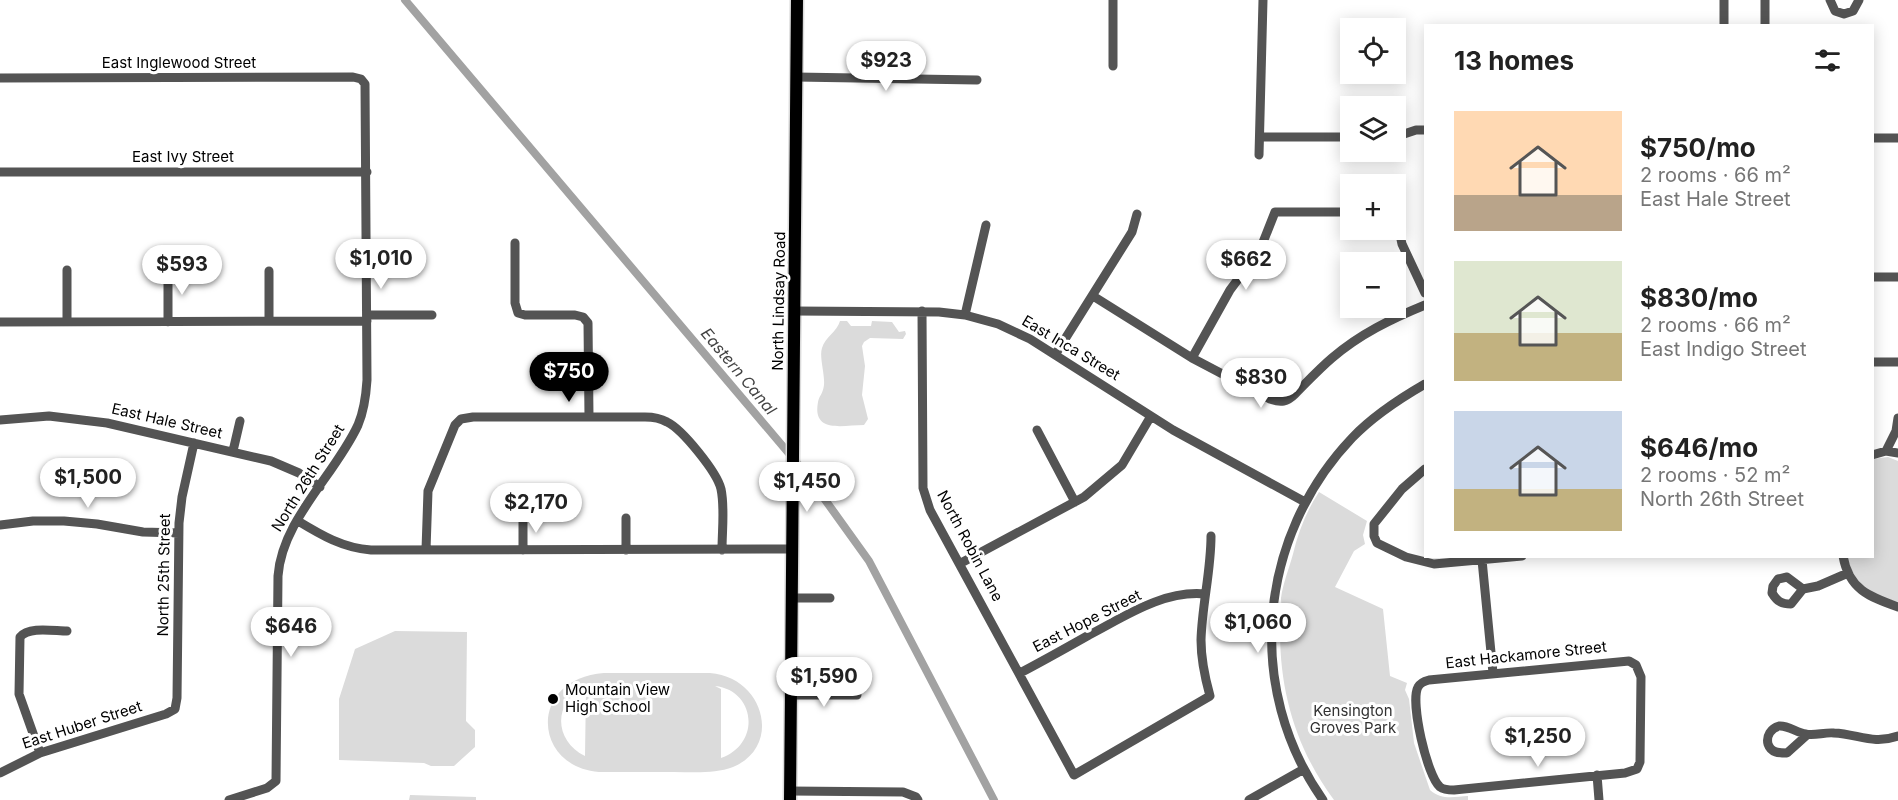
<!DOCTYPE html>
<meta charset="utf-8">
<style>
body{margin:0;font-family:Inter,sans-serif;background:#f6f6f6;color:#222;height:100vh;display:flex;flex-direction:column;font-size:22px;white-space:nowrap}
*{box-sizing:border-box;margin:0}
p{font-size:20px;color:#767676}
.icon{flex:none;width:33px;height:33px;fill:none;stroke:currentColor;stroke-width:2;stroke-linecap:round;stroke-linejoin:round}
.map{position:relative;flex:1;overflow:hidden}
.side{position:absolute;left:1424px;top:24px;width:450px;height:534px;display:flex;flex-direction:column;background:#fff;border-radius:0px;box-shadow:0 3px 15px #0003}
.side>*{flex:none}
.tools{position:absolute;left:1340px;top:18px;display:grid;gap:12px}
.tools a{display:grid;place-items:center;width:66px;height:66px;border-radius:0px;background:#fff;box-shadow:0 3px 15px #0003;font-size:30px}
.price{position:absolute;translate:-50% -51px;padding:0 14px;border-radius:21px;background:#fff;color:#222;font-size:20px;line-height:39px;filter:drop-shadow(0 2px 3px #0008)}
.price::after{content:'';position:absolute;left:50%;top:36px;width:18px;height:14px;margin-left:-9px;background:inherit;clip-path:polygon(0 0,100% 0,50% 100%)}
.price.selected{background:#000;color:#fff}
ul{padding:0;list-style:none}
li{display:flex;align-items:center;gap:18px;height:150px;padding:0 30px}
li span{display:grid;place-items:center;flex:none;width:168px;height:120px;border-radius:0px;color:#555}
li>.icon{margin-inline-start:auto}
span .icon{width:72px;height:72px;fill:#fffc;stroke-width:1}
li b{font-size:26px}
h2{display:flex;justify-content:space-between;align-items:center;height:72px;padding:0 30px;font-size:26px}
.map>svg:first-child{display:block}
.green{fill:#dbdbdb;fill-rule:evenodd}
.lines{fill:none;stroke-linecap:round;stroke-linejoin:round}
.canal{stroke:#a2a2a2;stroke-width:8}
.major-casing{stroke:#dbdbdb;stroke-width:15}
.minor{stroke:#545454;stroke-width:9}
.major{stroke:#000;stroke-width:12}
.poi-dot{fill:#000;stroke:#fff;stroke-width:2}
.labels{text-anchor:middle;stroke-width:6;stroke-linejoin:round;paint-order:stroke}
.street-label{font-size:15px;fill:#000;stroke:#fff}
.poi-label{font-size:15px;fill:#000;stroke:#fff;text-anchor:start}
.park-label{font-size:15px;fill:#323232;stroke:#fff}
.water-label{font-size:16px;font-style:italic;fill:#434343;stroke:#fff}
</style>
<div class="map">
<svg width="1898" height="800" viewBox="0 0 1898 800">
<rect width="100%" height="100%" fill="#fff"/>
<!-- green -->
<path class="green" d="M840,321H847L851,326H871L872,321L892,322L899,332L905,331L906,334L903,339L870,338L864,342L862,346L865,366L862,395L868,419L864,425C843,425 812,434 818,402C819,396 823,394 824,385C825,374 819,357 822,348C825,337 837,332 840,321Z
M1888,457L1898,461V602C1869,594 1856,587 1847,557L1872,556V459Z
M1319,492L1367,521L1363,535L1365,544L1354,551L1335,587L1383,609L1390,676L1407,683L1405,690L1409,699L1414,743L1430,790C1441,800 1453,797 1468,796V800H1334C1293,745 1276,679 1281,612C1282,607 1281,602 1281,598C1283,583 1289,569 1293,554C1298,532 1307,510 1319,492Z
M395,631L467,632L466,721L475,730V747L454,766H431L424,763L339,760V699L355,649Z
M604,673H710C764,677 783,746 733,767C715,774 693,772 674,772C649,772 624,772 599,772C533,767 527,679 604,673ZM715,686C755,690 762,743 721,758V689ZM586,688L585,756C554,741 552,701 586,688Z
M410,795L476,797V800H409Z"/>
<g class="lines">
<!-- canal -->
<path class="canal" d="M405,0L808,476L869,561L994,800"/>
<!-- major casing -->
<g class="major-casing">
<path id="major" d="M790,800L797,0"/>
</g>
<!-- minor -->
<path class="minor" d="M1113,0V66
M1765,0V26
M1830,0L1835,11L1844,14L1853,11L1859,0
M1724,26V0
M796,77L977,80
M0,78L353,77L361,79L365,84L367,380C366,396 364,411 358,425C335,475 282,520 278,576L276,781L267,788L229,800
M1261,137H1350
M1395,137L1416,130H1425
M1872,138H1898
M1259,155L1263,0
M0,172H367
M1395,211L1402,244L1425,293
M515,243V303L518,313L525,315H575L583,317L588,323L589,417
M168,271V322
M1872,277H1898
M1093,296L1192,358L1270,399C1281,403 1287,402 1295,394C1307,382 1319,369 1332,358C1360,334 1391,319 1425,305
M794,311L939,312L965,315L998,324L1030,339L1173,430L1305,502
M922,311L923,488L930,510L1074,775L1210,696C1205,678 1201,659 1201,640C1202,605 1211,571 1211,536
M367,315H432
M965,315L986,225
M269,321V271
M0,322L367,321
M67,322V270
M1055,355L1132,232L1137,214
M1192,358L1230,290L1260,250L1275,212H1350
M1872,362H1898
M0,420L49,416L107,423L271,461L299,473L320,487
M1037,430L1075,502
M233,451L240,421
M1886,451L1896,431L1898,418
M1872,455L1886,451L1898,453
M1425,469L1402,489L1374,524V536L1377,543L1406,557L1434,564L1522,556
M523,519V550
M298,521C321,535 343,548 371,550L792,549
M0,525L33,521H64L97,524L143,532L179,533
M426,550L428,491L455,425L461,419L473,417H645C652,417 660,418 667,422C682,429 717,472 721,489C725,508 722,530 722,550
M626,550V518
M1843,556C1849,590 1870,597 1898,607
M1482,560L1493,673
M961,563L1084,497L1122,465L1151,416
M1803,589L1791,604C1781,604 1777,601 1772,593L1773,586L1778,579L1787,577L1803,589L1818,586L1848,573
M792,598H830
M1629,661L1636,665L1641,677L1640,762L1637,769L1625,773L1454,790C1449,790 1444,790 1440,787C1427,776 1410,702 1418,687C1420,683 1425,681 1429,680Z
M1020,673C1043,661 1066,648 1089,635C1124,617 1163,590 1205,594
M791,695H857
M1807,735L1787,753C1779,753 1771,753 1768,744C1766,736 1771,728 1779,726C1788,725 1797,733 1806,734C1814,736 1825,732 1834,733C1858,734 1873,745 1898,736
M40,753L19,694L20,637C29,626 54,631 67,631
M0,773L40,753L166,714L175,709L177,698L179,523L182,497L194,443
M1597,775L1599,800
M790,791L903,792L916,797L918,800
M1249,800L1304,769
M1323,800C1244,688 1258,537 1352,438C1372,417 1399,399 1425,384"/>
<!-- major -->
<use href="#major" class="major"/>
</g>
<!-- markers -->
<circle class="poi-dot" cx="553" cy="699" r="6"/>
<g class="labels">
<!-- street labels -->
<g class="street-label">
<text x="179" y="68">East Inglewood Street</text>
<text x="183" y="162">East Ivy Street</text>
<text transform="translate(779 301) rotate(-89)" y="5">North Lindsay Road</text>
<text transform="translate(1071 348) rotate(31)" y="5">East Inca Street</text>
<text transform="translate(167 421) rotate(13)" y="5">East Hale Street</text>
<text transform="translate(308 478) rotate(-58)" y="5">North 26th Street</text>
<text transform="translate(970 546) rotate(62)" y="5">North Robin Lane</text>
<text transform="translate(164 575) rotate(-89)" y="5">North 25th Street</text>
<text transform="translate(1087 621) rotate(-27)" y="5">East Hope Street</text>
<text transform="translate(1526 655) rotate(-6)" y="5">East Hackamore Street</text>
<text transform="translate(82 725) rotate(-18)" y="5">East Huber Street</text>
</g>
<!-- poi labels -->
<g class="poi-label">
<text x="565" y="695">Mountain View<tspan x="565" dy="17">High School</tspan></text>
</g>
<!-- park labels -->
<g class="park-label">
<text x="1353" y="716">Kensington<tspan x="1353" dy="17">Groves Park</tspan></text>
</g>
<!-- water labels -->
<g class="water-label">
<text transform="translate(739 371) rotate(50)" y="6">Eastern Canal</text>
</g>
</g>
</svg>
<div class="tools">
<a><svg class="icon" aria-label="locate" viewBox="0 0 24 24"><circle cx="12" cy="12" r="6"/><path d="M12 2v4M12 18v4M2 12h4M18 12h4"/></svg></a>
<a><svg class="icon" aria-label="layers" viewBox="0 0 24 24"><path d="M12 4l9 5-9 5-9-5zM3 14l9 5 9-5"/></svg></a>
<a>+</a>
<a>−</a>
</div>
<b class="price" style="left:886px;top:92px">$923</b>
<b class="price" style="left:381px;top:290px">$1,010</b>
<b class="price" style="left:1246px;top:291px">$662</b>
<b class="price" style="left:182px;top:296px">$593</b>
<b class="price selected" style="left:569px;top:403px">$750</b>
<b class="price" style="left:1261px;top:409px">$830</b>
<b class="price" style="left:88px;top:509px">$1,500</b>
<b class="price" style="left:807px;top:513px">$1,450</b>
<b class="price" style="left:536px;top:534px">$2,170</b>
<b class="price" style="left:1258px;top:654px">$1,060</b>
<b class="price" style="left:291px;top:658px">$646</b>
<b class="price" style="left:824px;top:708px">$1,590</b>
<b class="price" style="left:1538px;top:768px">$1,250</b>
<section class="side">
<h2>13 homes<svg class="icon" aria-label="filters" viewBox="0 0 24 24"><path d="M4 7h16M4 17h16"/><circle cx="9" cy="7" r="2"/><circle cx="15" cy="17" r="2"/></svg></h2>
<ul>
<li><span style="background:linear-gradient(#ffd9b3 70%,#b9a48a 0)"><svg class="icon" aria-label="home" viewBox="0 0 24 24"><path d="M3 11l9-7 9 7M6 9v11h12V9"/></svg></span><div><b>$750/mo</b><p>2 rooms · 66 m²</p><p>East Hale Street</p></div></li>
<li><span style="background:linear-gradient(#dfe7d0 60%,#c2b280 0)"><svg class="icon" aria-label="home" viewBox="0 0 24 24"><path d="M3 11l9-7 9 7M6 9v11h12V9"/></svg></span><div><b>$830/mo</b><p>2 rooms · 66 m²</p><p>East Indigo Street</p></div></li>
<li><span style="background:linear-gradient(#c9d6e8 65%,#c2b280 0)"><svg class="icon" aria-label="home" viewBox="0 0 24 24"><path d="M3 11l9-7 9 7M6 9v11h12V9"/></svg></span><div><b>$646/mo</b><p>2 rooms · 52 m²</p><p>North 26th Street</p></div></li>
</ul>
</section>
</div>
